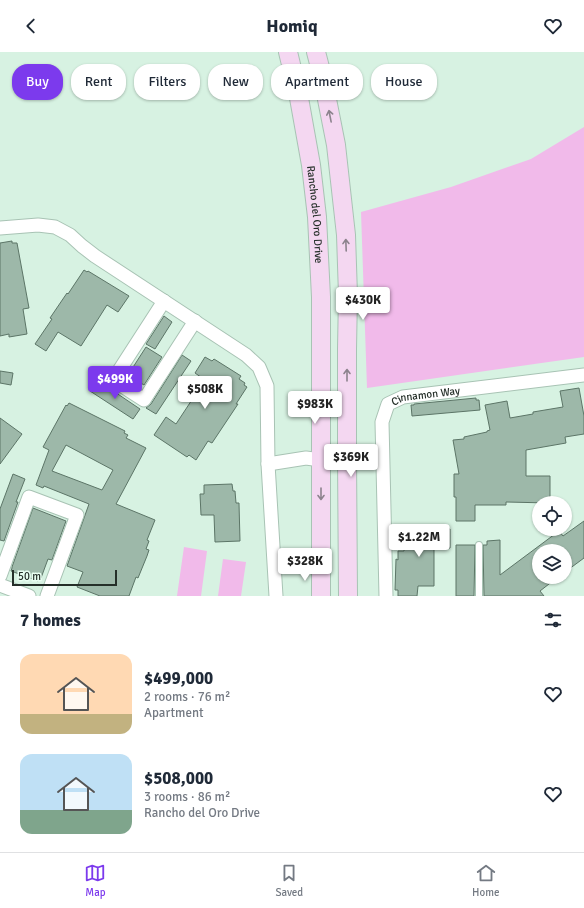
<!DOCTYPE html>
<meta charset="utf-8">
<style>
body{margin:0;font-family:Signika,sans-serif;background:#f6f6f7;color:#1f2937;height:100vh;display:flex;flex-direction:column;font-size:15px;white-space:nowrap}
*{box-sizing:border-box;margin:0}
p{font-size:13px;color:#747a83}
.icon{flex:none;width:22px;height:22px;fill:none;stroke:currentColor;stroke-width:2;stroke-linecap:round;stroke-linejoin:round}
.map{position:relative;height:544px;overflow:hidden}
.details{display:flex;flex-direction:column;background:#fff;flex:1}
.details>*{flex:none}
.guide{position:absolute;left:12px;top:12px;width:560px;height:36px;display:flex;gap:8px}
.buttons{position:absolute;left:532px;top:444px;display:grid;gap:8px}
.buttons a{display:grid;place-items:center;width:40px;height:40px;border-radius:50%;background:#fff;box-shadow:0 1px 3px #0004;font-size:20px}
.scale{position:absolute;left:12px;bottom:10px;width:105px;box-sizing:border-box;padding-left:4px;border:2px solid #252f29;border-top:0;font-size:11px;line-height:14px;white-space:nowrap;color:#252f29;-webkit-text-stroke:3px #e8fef1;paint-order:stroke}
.price{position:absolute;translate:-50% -34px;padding:0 9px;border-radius:4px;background:#fff;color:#222;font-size:13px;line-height:26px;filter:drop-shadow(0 1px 2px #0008)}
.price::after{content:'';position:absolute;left:50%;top:24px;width:12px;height:9px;margin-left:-6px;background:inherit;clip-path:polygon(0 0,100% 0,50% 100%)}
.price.current{background:#7c3aed;color:#fff}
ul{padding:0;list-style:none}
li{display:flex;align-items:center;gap:12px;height:100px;padding:0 20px}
li span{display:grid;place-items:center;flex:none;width:112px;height:80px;border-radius:12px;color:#555}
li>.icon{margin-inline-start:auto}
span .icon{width:48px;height:48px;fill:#fffc;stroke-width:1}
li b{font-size:17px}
h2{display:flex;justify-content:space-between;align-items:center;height:48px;padding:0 20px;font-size:17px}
.tag{padding:0 14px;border-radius:16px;background:#fff;box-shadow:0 1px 3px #0004;font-size:14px;line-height:36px}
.tag.current{background:#7c3aed;color:#fff}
header{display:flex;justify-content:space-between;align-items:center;height:52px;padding:0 20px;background:#fff;font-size:18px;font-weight:800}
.tab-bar{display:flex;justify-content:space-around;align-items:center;height:56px;border-top:1px solid #e0e1e3;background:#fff;font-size:11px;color:#747a83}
.tab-bar a{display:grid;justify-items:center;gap:2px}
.tab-bar .current{color:#7c3aed}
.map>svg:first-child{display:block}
.green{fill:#f1baea}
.building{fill:#9db8a9;stroke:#5c7567;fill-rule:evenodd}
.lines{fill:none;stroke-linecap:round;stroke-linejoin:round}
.service-casing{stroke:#a8c3b4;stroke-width:8}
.minor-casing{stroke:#a8c3b4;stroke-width:15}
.secondary-casing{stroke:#a8c3b4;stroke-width:20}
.service{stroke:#fff;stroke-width:6}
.minor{stroke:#fff;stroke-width:13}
.secondary{stroke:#f4d7f1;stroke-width:18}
.oneway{stroke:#8c838d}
.labels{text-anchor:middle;stroke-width:4;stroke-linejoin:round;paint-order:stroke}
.street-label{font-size:11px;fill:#252f29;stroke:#e8fef1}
</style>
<header><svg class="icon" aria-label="back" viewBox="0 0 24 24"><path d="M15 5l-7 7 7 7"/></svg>Homiq<svg class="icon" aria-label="heart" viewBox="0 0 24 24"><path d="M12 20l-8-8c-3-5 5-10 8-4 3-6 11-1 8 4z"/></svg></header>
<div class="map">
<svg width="584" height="544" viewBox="0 0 584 544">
<rect width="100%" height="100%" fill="#d7f2e2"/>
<!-- green -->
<path class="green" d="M584,75V305L367,336L361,160L451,135L531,107Z
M184,495L207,499L201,544H177Z
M223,507L246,510L241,544H218Z"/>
<!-- building -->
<path class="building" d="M12,189V191H17L29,256L23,257L27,282L9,285V282L0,284V191Z
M84,218L87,220L88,219L129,244L118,260L107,253L81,294L58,280L46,299L35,292L52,267L50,266L67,241L68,242Z
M164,264L172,270L155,297L146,292Z
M146,295L162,305L144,333L128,323Z
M182,303L191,309L156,362L146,356L151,352Z
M205,305L212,309L214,307L241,324L239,327L245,331L244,333L247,335L236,352H238L212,391L208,389L196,408L189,403L187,405L154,383L166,365L176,372L205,328L195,321Z
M0,319L13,321L11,333L0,331Z
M97,328L140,357L133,367L90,339Z
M579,336L584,364V382L565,385L566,391L526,398V424H550V445H549V451L506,450V453H475V469H456V445H454V422H459L453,388L464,387V385L487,380V379L490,378L485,353L507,349L510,366L533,362V360L563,355L560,339Z
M476,346V348H479L480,358L412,364L411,353H414V352Z
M69,351L125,379L124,381L128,383L126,386L146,396L116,452L155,468L147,488L149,489L146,497L149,498L147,504L138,526L136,525L129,544H100L77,535L83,520L67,514L89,452L44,434L43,436L36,433L49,398L43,395L66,353L67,354ZM66,393L113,418L102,438L52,419Z
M0,366L22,382L0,412Z
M13,422L25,427L16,450H18L4,489L0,488V457Z
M232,432L233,439H235L236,451H239L240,489L215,490L214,463H201L200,442H204V433Z
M33,456L66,469L52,508L48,507L41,526H39L38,529L11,519L12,516V515Z
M584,469V506L565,520V499H539V525H558L540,539L544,544H484L483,493H487V489L500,488V523L559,479L563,484Z
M407,473H427V477H450V496H434V534H418L417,544H398V538H395L396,507L398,508V499H404V476H408Z
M456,493H475L474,544H456Z"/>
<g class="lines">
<!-- service casing -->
<g class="service-casing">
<path id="service" d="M348,404L383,403
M479,493V544"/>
</g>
<!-- minor casing -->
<g class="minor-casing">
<g id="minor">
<path d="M0,176L38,173L55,175L70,183L82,194L95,204L246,303L259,315L267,334L268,412L276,544"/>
<path d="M164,249L113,328L144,348L195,269"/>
<path d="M268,412L306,406L321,408"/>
<path d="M0,524L29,445L77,463L47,544"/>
<path d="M0,533L29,544"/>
<path id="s1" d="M386,544L382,370L388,352L403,345L584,323"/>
</g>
</g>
<!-- secondary casing -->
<g class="secondary-casing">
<g id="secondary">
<path id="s2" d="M288,0L299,46L311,113L317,165L321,245V544"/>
<path d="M316,0L323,27L336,93L346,183L348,243L347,297V404L348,544"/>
</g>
</g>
<!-- service -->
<use href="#service" class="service"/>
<!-- minor -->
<use href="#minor" class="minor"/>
<!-- secondary -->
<use href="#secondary" class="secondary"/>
</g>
<!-- one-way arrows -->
<defs><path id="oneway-shaft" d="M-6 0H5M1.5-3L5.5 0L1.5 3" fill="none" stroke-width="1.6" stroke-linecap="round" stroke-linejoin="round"/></defs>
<g class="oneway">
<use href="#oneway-shaft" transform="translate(330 64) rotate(-101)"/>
<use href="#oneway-shaft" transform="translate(346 193) rotate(-92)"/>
<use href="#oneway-shaft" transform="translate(347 323) rotate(-90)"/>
<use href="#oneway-shaft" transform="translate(321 442) rotate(90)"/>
</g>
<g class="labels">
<!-- street labels -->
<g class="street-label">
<text dy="4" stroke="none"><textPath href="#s2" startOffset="165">Rancho del Oro Drive</textPath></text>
<text dy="4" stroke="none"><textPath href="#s1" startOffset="232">Cinnamon Way</textPath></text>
</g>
</g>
</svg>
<div class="buttons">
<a><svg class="icon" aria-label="locate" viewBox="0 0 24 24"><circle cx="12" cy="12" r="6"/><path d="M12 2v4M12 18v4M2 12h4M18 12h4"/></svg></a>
<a><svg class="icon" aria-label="layers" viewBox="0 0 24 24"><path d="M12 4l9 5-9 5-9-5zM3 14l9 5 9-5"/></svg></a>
</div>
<div class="scale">50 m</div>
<b class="price" style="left:363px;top:269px">$430K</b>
<b class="price current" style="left:115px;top:348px">$499K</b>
<b class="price" style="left:205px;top:358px">$508K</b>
<b class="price" style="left:315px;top:373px">$983K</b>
<b class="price" style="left:351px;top:426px">$369K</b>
<b class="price" style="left:419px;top:506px">$1.22M</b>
<b class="price" style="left:305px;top:530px">$328K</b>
<div class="guide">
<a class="tag current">Buy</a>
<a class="tag">Rent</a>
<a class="tag">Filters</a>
<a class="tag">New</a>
<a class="tag">Apartment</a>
<a class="tag">House</a>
</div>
</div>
<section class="details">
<h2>7 homes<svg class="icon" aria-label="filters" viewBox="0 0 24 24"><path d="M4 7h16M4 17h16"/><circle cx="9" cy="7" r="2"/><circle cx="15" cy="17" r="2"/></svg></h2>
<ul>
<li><span style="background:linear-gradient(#ffd9b3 75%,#c2b280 0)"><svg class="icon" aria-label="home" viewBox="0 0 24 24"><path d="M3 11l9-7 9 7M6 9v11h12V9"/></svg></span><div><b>$499,000</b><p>2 rooms · 76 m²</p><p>Apartment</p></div><svg class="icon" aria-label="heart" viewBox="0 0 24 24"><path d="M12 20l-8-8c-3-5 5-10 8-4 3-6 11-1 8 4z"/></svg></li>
<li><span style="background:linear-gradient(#bfe0f5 70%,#7fa58c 0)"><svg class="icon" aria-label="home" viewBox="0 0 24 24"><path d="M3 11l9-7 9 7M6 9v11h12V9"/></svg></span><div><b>$508,000</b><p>3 rooms · 86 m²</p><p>Rancho del Oro Drive</p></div><svg class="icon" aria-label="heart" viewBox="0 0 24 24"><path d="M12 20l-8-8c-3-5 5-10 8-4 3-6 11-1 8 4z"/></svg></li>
</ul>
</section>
<nav class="tab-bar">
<a class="current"><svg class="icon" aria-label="map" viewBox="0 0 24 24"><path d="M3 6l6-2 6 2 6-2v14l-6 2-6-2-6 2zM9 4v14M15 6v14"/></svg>Map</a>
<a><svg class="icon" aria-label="saved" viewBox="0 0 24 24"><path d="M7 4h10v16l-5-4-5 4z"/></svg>Saved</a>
<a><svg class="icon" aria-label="home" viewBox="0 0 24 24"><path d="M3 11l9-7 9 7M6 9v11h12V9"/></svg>Home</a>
</nav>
